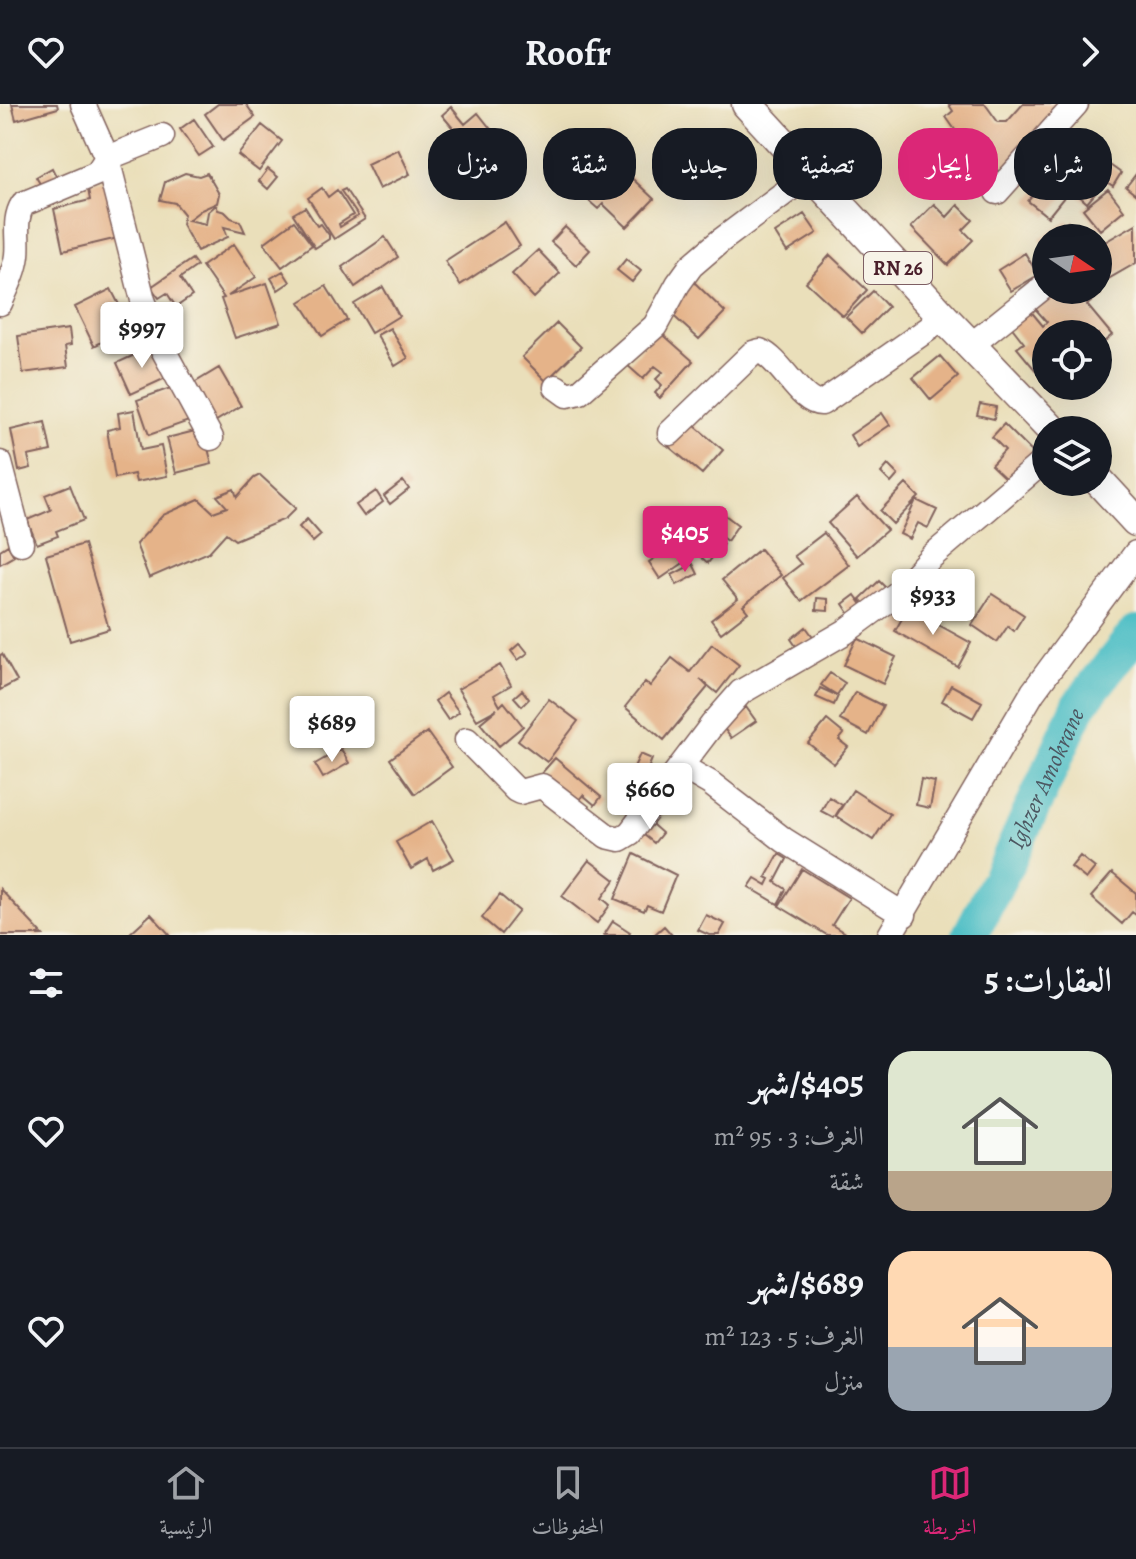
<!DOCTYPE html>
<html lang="ar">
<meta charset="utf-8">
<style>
body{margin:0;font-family:Alegreya,Amiri,serif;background:#20242c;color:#f1f3f6;direction:rtl;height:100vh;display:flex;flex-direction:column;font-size:30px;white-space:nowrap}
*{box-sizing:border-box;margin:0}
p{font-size:26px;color:#9ea1a6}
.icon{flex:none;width:44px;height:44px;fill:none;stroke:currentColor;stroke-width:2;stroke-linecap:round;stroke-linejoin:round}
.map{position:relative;height:831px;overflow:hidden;direction:ltr}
.sheet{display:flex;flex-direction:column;background:#171b24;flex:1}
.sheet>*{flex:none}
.hud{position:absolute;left:24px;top:24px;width:1088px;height:72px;direction:rtl;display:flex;gap:16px}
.needle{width:52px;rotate:103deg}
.tools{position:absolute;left:1032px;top:120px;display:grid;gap:16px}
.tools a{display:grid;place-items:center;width:80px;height:80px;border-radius:50%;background:#171b24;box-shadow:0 8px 32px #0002;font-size:40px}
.price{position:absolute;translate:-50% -68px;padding:0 18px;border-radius:8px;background:#fff;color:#222;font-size:26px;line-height:52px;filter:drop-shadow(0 2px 4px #0008)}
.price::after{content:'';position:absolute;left:50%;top:48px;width:24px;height:18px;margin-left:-12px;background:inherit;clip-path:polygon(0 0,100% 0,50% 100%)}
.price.on{background:#db2777;color:#fff}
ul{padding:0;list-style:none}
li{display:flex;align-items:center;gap:24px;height:200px;padding:0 24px}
li span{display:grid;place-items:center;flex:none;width:224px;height:160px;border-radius:24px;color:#555}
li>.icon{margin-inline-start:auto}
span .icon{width:96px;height:96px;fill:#fffc;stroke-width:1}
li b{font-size:34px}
h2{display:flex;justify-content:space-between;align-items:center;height:96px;padding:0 24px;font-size:34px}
.tag{padding:0 28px;border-radius:32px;background:#171b24;box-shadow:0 8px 32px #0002;font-size:28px;line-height:72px}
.tag.on{background:#db2777;color:#fff}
header{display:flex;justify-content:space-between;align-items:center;height:104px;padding:0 24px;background:#171b24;font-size:36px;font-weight:700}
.tabs{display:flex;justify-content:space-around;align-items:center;height:112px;border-top:2px solid #363941;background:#171b24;font-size:22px;color:#9ea1a6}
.tabs a{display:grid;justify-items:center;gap:4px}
.tabs .on{color:#db2777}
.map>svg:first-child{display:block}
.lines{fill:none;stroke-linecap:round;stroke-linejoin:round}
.river{stroke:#50bfc6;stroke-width:36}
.building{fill:#e5b389}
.minor-casing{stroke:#82625d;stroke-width:27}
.major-casing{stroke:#82625d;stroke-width:33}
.minor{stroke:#fff;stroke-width:24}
.major{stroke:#fff;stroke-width:30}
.labels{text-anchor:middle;stroke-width:7;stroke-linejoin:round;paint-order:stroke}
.shield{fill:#f7f3e8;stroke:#7e5f64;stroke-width:2}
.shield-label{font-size:20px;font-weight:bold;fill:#4a1f2b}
.water-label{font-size:24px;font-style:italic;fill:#4c5761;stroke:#f7f3e8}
</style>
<header><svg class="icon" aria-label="forward" viewBox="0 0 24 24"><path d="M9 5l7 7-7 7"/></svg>Roofr<svg class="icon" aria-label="heart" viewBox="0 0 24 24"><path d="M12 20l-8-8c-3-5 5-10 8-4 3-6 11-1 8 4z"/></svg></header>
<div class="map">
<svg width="1136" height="831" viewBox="0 0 1136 831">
<rect width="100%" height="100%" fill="#f7f3e8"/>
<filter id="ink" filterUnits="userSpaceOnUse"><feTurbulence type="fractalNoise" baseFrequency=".0125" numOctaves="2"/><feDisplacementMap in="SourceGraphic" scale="16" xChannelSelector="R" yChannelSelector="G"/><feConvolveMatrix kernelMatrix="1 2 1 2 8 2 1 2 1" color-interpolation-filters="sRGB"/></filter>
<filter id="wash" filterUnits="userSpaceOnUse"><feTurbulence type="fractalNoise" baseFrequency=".006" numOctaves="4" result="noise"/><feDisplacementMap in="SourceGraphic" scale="32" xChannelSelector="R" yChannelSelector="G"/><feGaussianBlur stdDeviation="1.8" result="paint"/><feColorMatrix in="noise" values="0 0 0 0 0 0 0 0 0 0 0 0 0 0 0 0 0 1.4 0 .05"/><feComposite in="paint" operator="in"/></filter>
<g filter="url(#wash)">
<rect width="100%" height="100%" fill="#eadfba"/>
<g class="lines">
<!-- river -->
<path class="river" id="s1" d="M970,831L1007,759L1080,600L1136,529"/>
</g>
<g id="blocks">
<!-- building -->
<path class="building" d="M12,0H57L58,4L16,16Z
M218,0H246L255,13L223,36L205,10Z
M951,0H985L998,18H1007L1023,0H1069L1000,69L997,66L989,74L946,13L953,7L949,1Z
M451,3L465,20L478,9L494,29L472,47L442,11Z
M194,15L213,43L199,52L180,25Z
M262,21L282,37L259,67L238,51Z
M608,31L619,46L588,68L578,53Z
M1084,31L1107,51L1087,74L1064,53Z
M398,45L410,70L379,85L367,60Z
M1062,56L1081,72L1048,113L1028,97Z
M1107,59L1121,69L1113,82L1098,72Z
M52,64L57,74L42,83L36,73Z
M621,64L654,95L627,123L603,100L598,105L589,97Z
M268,65L278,73L268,85L259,77Z
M185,69L199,72L207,69L219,90L217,99L201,106L188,116L206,120L208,108L216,101L218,106L225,108L231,114L240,117L245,128L224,123L228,133L197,147L182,120L184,110L175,99L160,96L165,78Z
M1136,70V91L1126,83Z
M104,76L118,134L63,147L54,105L90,96L87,80Z
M1088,76L1099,85L1087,99L1076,89Z
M322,84L328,93L337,86L353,111L339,120L340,123L358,112L341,87L345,85L365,115L334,135L308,94Z
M1108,85L1124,106L1100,126L1083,105Z
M934,100L947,113L958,101L973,116L963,126L973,136L948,161L911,123Z
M305,103L317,122L321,120L329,131V135L315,144L293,110Z
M804,110L817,129L787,148L775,129Z
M294,117L312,141L282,163L264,139Z
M1068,117L1079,134H1046V144L1040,135Z
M505,118L520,142L460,181L445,157Z
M1136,120V159L1108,175L1098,156V142Z
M565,123L590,146L576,161L551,138Z
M385,133L398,153L355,183L342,163Z
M234,140L256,173L228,192L267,179L281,219L235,234L221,195L224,194L202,162Z
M538,146L560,169L534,194L512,170Z
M1025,149L1038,171L1011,187L998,166Z
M830,151L867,186L843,212L806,178Z
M192,155L197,162L180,174L192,192L176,203L167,189L159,194L151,183Z
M626,155L641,167L632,178L617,166Z
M283,167L290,178L278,186L271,174Z
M694,178L725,208L699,235L668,207Z
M326,182L347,216L322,232L300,198Z
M383,183L399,212L371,229L354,200Z
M111,185L131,224L94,242L75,203Z
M1050,186H1076L1081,192L1088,186H1098L1101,190L1087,201L1112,231L1098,243V230H1046V279L1017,244L1024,239L1010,221L1029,205L1043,222L1047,218L1032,201Z
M873,187L888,203L862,229L846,213Z
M557,219L581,243L546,277L522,253Z
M390,224L408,254L395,262L377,231Z
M69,225L71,241L65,242L68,263L23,269L18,232Z
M658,226L693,257L660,294L655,289L662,281L656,275L663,268L655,262L643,275L627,261Z
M154,242L168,273L131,290L117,259Z
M940,252L958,273L931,296L913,274Z
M219,264L241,302L211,320L189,282Z
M176,282L189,317L149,331L137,296Z
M980,300L996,303L994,315L977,311Z
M134,306L141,346L161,342L167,372L136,378L134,370L115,374L107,326L120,323L118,309Z
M882,309L890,321L857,343L850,331Z
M688,316L723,346L702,370L667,341Z
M45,318L51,347L28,352L31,364L19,367L11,326Z
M1004,320L1033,349L1007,376L991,361L1005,346L992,333Z
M203,325L212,360L176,369L167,334Z
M888,361L898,371L891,379L881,369Z
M260,371L296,404L285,415L235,436L226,429L209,448L149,474L136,440L163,411L199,395L213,408L227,403L217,392L234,385L237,393L254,374Z
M403,377L409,385L390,400L384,392Z
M906,380L919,393L916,396L937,406L928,424L918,419L910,435L900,430L916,396L893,420L880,407Z
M70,381L84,416L56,427L58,432L37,440L27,416L51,406L45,391Z
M376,387L383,398L364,412L356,401Z
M857,393L887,426L857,452L828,419Z
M725,411L738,421L727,437L713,427Z
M307,415L321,431L313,438L299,423Z
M705,424L723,440L708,459L689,443Z
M824,429L849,461L801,497L783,474L801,460L794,452Z
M681,436L692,453L660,475L649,458Z
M84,440L109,525L70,537L46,451Z
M8,441L14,452L0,460V446Z
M760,445L781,471L743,502L748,508L721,529L711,516L738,495L722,476Z
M693,460L698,470L677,481L672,471Z
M879,477L891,489L871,507L860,495Z
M992,490L1024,511L1014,527L1008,522L997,538L972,521Z
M855,491L868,509L855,518L843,500Z
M817,494L828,495V507L816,506Z
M908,504L971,539L958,563L895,527Z
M806,523L814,534L798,545L791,535Z
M857,534L896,553L883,580L844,561Z
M520,539L528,549L518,556L511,547Z
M712,540L739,561L717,589L700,575L708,583L664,636L625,603L645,578L650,582L672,554L690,568Z
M2,550L17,577L0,586V551Z
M500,561L511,581L494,591L500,602L504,598L523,622L499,642L480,619L497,605L477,616L458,585Z
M830,569L845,579L837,591L821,581Z
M951,581L982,598L973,614L942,597Z
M820,584L838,592L834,601L816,593Z
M522,586L529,595L522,602L514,593Z
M855,588L883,602L868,631L840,616Z
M445,589L459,608L448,616L435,597Z
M549,595L578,617L547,658L518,636Z
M746,603L756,617L731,634L721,620Z
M827,616L844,630L839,636L848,643L834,660L808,639Z
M427,628L452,663L415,690L390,655Z
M341,645L349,659L323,674L315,660Z
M640,650L652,655L643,677L630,672Z
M555,654L601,693L595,701L583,691L575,701L540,671Z
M921,675L935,678L930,704L916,701Z
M853,686L890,710L873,736L836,712Z
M829,693L842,701L834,714L821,707Z
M646,715L662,729L654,739L638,726Z
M432,717L454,755L433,766L428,755L411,765L396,738Z
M634,750L676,771L661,807L647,801L644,807L615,795Z
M779,750L787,755L775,778L786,785L778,800L749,783L755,774L767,781L770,775L766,773Z
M1080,752L1095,764L1086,775L1071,763Z
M589,756L615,776L602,794L610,801L597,819L562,792Z
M802,765L849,794L832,821L848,831H827L779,802Z
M1112,769L1136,789V811L1132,808L1122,820L1091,793Z
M0,785L43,831H0Z
M500,791L519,807L501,830L482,814Z
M151,810L170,831H128Z
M706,811L725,820L719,831H709L698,826Z
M613,817L630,828L628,831H604Z
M664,822L672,831H654Z"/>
</g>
</g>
<g filter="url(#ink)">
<use href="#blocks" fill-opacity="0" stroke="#82625d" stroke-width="2"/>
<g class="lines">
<!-- minor casing -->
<g class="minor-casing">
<path id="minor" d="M83,0L107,54L143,196L160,240L211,334
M997,88L1076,0
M0,199C7,183 15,168 17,151C19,133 13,116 23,100L97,69L107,54L162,32
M970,242L1046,181
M556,283L567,291L580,288L655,222L678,180L691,162L719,138L811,69
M670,329L753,249L760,247C782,256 801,301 822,299L944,214
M0,359L21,439
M467,636L516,686L520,688L542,682L607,732L620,735L630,729L712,621L741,588L845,528L898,489L931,453L1046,355
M682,663L710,679L784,736L904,811
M890,831L1033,588L1136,449"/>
</g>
<!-- major casing -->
<g class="major-casing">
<path id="major" d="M747,0L944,214L1052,326
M1098,376L1136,417"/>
</g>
<!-- minor -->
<use href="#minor" class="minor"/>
<!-- major -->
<use href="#major" class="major"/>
</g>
</g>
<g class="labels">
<!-- shield labels -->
<rect class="shield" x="864" y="148" width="68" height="32" rx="6"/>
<g class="shield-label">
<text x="898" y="171">RN 26</text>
</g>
<!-- water labels -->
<g class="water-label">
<text dy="8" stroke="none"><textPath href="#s1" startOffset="174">Ighzer Amokrane</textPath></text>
</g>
</g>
</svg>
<div class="tools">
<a><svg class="needle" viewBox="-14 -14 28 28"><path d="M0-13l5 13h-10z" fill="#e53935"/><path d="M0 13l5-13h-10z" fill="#9ea1a6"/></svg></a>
<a><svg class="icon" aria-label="locate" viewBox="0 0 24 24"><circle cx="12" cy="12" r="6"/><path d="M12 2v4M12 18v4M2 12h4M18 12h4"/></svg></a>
<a><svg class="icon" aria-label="layers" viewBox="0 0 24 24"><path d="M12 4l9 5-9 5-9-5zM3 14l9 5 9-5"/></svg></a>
</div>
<b class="price" style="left:142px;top:266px">$997</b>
<b class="price on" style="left:685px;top:470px">$405</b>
<b class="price" style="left:933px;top:533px">$933</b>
<b class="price" style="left:332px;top:660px">$689</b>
<b class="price" style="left:650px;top:727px">$660</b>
<div class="hud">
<a class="tag">شراء</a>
<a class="tag on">إيجار</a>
<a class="tag">تصفية</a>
<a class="tag">جديد</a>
<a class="tag">شقة</a>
<a class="tag">منزل</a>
</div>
</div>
<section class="sheet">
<h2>العقارات: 5<svg class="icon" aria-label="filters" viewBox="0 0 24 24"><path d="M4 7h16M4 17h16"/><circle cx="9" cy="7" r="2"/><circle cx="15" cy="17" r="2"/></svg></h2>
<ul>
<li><span style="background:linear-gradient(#dfe7d0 75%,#b9a48a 0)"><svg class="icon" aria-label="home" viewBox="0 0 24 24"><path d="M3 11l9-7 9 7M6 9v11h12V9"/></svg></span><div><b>$405/شهر</b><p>الغرف: 3 · 95 m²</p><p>شقة</p></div><svg class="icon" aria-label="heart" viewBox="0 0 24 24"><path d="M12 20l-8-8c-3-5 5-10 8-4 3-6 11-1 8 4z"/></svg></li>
<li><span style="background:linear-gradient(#ffd9b3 60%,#9aa5b1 0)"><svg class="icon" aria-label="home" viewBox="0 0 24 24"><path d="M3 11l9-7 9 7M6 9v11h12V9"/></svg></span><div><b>$689/شهر</b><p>الغرف: 5 · 123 m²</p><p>منزل</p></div><svg class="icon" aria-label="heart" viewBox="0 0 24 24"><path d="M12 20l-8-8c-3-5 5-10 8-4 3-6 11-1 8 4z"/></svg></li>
</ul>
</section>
<nav class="tabs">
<a class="on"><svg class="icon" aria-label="map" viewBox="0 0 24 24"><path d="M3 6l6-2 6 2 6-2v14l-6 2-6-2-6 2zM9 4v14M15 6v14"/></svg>الخريطة</a>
<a><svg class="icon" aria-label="saved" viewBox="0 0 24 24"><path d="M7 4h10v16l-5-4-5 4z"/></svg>المحفوظات</a>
<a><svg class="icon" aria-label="home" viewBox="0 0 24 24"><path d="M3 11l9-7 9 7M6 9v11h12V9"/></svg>الرئيسية</a>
</nav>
